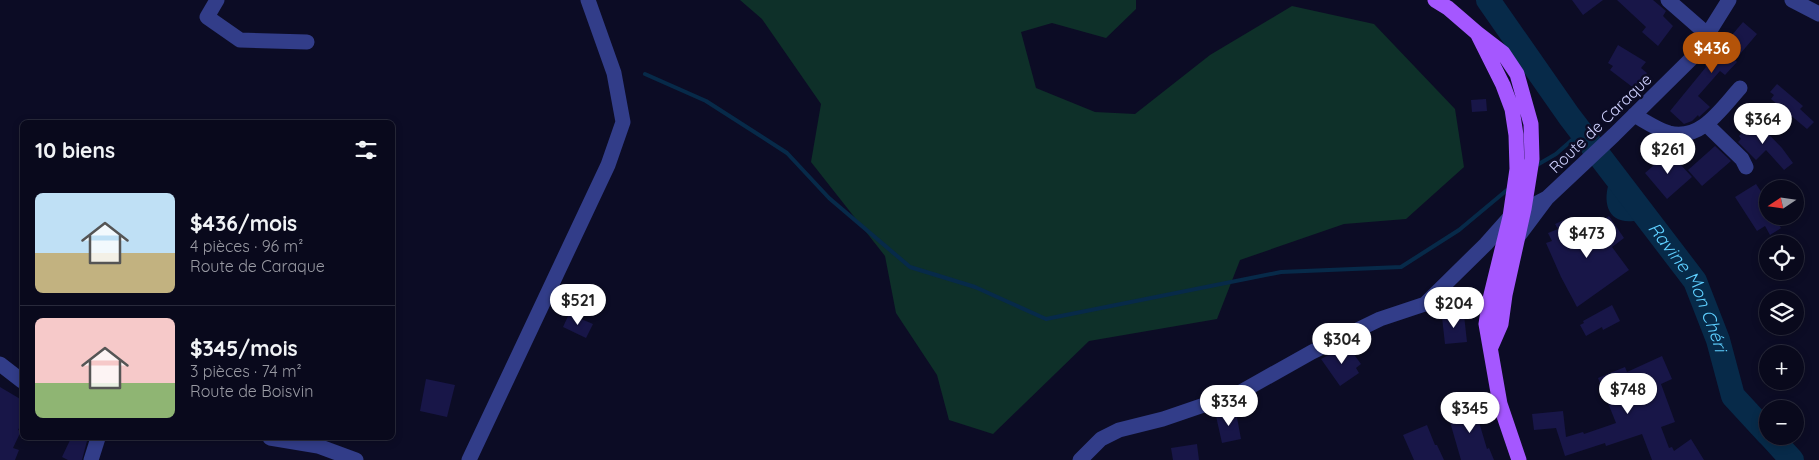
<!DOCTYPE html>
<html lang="fr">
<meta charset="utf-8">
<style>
body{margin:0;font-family:Quicksand,sans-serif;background:#171729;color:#f1f3f6;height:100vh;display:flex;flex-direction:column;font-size:19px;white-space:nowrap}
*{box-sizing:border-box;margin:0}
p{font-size:16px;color:#999aa3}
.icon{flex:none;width:28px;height:28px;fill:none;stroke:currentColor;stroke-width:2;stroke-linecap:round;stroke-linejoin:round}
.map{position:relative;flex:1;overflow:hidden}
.details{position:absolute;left:20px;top:120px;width:375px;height:320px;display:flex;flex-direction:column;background:#09091c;border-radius:8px;box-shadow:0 2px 8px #0003,0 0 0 1px #292a3b}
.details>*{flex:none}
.needle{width:32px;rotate:257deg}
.tools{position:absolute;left:1759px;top:180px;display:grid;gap:10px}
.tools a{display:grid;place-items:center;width:45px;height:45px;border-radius:50%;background:#09091c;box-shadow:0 2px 8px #0003,0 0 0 1px #292a3b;font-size:25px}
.price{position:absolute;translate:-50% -42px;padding:0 11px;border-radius:18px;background:#fff;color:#222;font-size:16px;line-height:32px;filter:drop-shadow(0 1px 2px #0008)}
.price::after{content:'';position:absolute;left:50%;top:30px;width:15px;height:11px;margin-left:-8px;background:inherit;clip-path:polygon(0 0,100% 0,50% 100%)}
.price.selected{background:#b45309;color:#fff}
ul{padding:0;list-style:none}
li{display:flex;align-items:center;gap:15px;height:125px;padding:0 15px}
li+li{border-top:1px solid #292a3b}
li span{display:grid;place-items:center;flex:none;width:140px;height:100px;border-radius:8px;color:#555}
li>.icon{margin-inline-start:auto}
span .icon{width:60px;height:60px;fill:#fffc;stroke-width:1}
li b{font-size:21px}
h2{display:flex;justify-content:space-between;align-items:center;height:60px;padding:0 15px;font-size:21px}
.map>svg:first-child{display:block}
.green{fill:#0e3029}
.water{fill:#072a49}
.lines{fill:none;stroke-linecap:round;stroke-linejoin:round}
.stream{stroke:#072a49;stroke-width:4}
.river{stroke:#072a49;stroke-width:24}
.building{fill:#181648}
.minor{stroke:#323d89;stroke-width:15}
.major{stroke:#a557ff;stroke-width:15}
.labels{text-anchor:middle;stroke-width:5;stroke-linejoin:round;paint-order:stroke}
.street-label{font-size:16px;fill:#d0d2ff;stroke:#0c0c25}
.water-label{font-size:18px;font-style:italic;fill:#5ecfff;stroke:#0c0c25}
</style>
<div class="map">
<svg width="1819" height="460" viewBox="0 0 1819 460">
<rect width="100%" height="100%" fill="#0c0c25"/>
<!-- green -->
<path class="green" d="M740,0H1136V9L1106,38L1052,23L1021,32L1036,88L1095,112L1135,114L1210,55L1292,6L1374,24L1455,109L1464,167L1406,219L1344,224L1240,260L1217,319L1089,341L993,434L949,420L937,375L896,313L885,256L811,162L821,104L762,19Z"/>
<!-- water -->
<path class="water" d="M1623,178C1626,179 1628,179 1630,181C1632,183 1642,213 1642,217L1639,220C1609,227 1601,204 1610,180Z"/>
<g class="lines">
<!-- stream -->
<path class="stream" d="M645,74L706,101L787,153L829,198L910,267L975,287L1046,319L1281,272L1401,267L1459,230L1507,190
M1537,165L1556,154L1581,132"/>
<!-- river -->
<g class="river">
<path id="s1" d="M1488,0L1569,116L1695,281L1718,340L1733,396L1768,434"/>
<path d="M1770,436L1792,460"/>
</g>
</g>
<!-- building -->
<path class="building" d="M1572,0H1603L1583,15Z
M1617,0H1653L1666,11L1663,16L1673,26L1658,46L1642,32L1646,27Z
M1743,22L1757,34L1735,60L1737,62L1725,75L1720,71L1698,96L1710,107L1699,117L1698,115L1692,121L1684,124L1670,111L1706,67L1705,66L1709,62L1705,59L1717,45L1721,48Z
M1618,45L1646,62L1641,68L1647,73L1635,89L1610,70L1613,66L1608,63Z
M1777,84L1803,106L1800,109L1814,122L1807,129L1771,99L1774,95L1770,92Z
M1486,99L1487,111L1472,112L1471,100Z
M1755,120L1782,148L1793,163L1784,170L1766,150L1756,160L1738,142L1741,139L1739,136Z
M1715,146L1731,161L1702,186L1688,170Z
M1669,152L1692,177L1667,199L1645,173Z
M1756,184L1768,202V216H1780L1775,219L1781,228L1770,235L1765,226L1757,231L1735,197Z
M1609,216L1624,238L1612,247L1629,270L1577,307L1561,277L1546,243L1552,241L1548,233L1558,229L1555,224L1566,219L1576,241L1599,226L1597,224Z
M1612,305L1620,321L1603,330L1602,327L1586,336L1580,325L1584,323L1583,321Z
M569,314L593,324L586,338L563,327Z
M1464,315L1467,342L1445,344L1442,317Z
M1347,345L1361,364L1356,368L1359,373L1340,386L1321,359Z
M1662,356L1672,379L1661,384L1675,422L1661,427L1669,448L1672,447L1674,451L1691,439L1704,460H1652L1642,434L1606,446L1605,443L1565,456L1556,428L1534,430L1532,414L1563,411L1566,437L1583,432L1584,434L1616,423L1598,378L1625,367L1627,372Z
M426,379L455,385L447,417L420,411Z
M0,387L22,400V423L18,430L21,431L13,448L19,450L15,460H0Z
M1481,405L1487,419L1479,422L1487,449L1489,448L1494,460H1461L1448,415Z
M1236,412L1241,439L1222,443L1216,416Z
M1427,425L1435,445H1437L1444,460H1414L1403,435Z
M71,438H80L87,441L82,460H68L62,457Z
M1197,444L1199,460H1173L1171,448Z"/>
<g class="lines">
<!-- minor -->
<path class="minor" d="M217,0L207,17L240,40L307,42
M1668,0L1708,35
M1792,0L1819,14
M1634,115C1645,121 1656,129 1669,133C1701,141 1721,109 1740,88
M1707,125L1742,159L1746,167
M1517,238L1547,198L1614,135L1694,56L1729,0
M0,364L22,381
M270,438L318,446L356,460
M91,460L98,438
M469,460L608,165L623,122L614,73L588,0
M1080,460L1101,439L1119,430L1163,419L1239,393L1312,352L1380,319L1425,304L1486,244L1510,217L1547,198"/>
<!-- major -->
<path class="major" d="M1435,0L1448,8L1477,33L1503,53L1517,74L1531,124L1532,159L1524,209L1505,295L1501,324L1491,347
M1477,33L1503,85L1512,109L1516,135L1517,169L1510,217L1490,299L1486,324L1500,404L1519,460"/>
</g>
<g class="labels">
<!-- street labels -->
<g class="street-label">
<text transform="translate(1600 123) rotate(-44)" y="6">Route de Caraque</text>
</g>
<!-- water labels -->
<g class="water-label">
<text dy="6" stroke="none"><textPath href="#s1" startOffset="351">Ravine Mon Chéri</textPath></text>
</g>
</g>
</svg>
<div class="tools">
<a><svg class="needle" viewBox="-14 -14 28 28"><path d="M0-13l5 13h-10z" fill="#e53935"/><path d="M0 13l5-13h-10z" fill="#999aa3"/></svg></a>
<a><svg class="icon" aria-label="locate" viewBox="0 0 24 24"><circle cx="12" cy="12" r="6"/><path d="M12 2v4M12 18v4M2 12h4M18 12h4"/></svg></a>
<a><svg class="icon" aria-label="layers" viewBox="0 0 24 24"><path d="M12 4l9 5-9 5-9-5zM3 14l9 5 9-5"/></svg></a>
<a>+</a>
<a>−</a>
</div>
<b class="price selected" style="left:1712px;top:74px">$436</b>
<b class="price" style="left:1763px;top:145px">$364</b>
<b class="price" style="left:1668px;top:175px">$261</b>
<b class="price" style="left:1587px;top:259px">$473</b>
<b class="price" style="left:578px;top:326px">$521</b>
<b class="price" style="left:1454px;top:329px">$204</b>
<b class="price" style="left:1342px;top:365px">$304</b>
<b class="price" style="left:1628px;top:415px">$748</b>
<b class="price" style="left:1229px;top:427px">$334</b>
<b class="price" style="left:1470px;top:434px">$345</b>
<section class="details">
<h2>10 biens<svg class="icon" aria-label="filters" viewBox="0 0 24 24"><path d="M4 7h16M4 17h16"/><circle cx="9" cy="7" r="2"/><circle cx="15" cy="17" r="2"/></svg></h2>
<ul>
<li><span style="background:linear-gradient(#bfe0f5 60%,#c2b280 0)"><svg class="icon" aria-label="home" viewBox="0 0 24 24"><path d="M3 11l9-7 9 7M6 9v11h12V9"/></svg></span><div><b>$436/mois</b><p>4 pièces · 96 m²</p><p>Route de Caraque</p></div></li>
<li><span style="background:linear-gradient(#f6c9c9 65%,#8fb573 0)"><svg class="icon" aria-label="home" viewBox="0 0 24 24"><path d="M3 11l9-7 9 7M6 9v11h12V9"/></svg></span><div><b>$345/mois</b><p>3 pièces · 74 m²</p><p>Route de Boisvin</p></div></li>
</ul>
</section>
</div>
